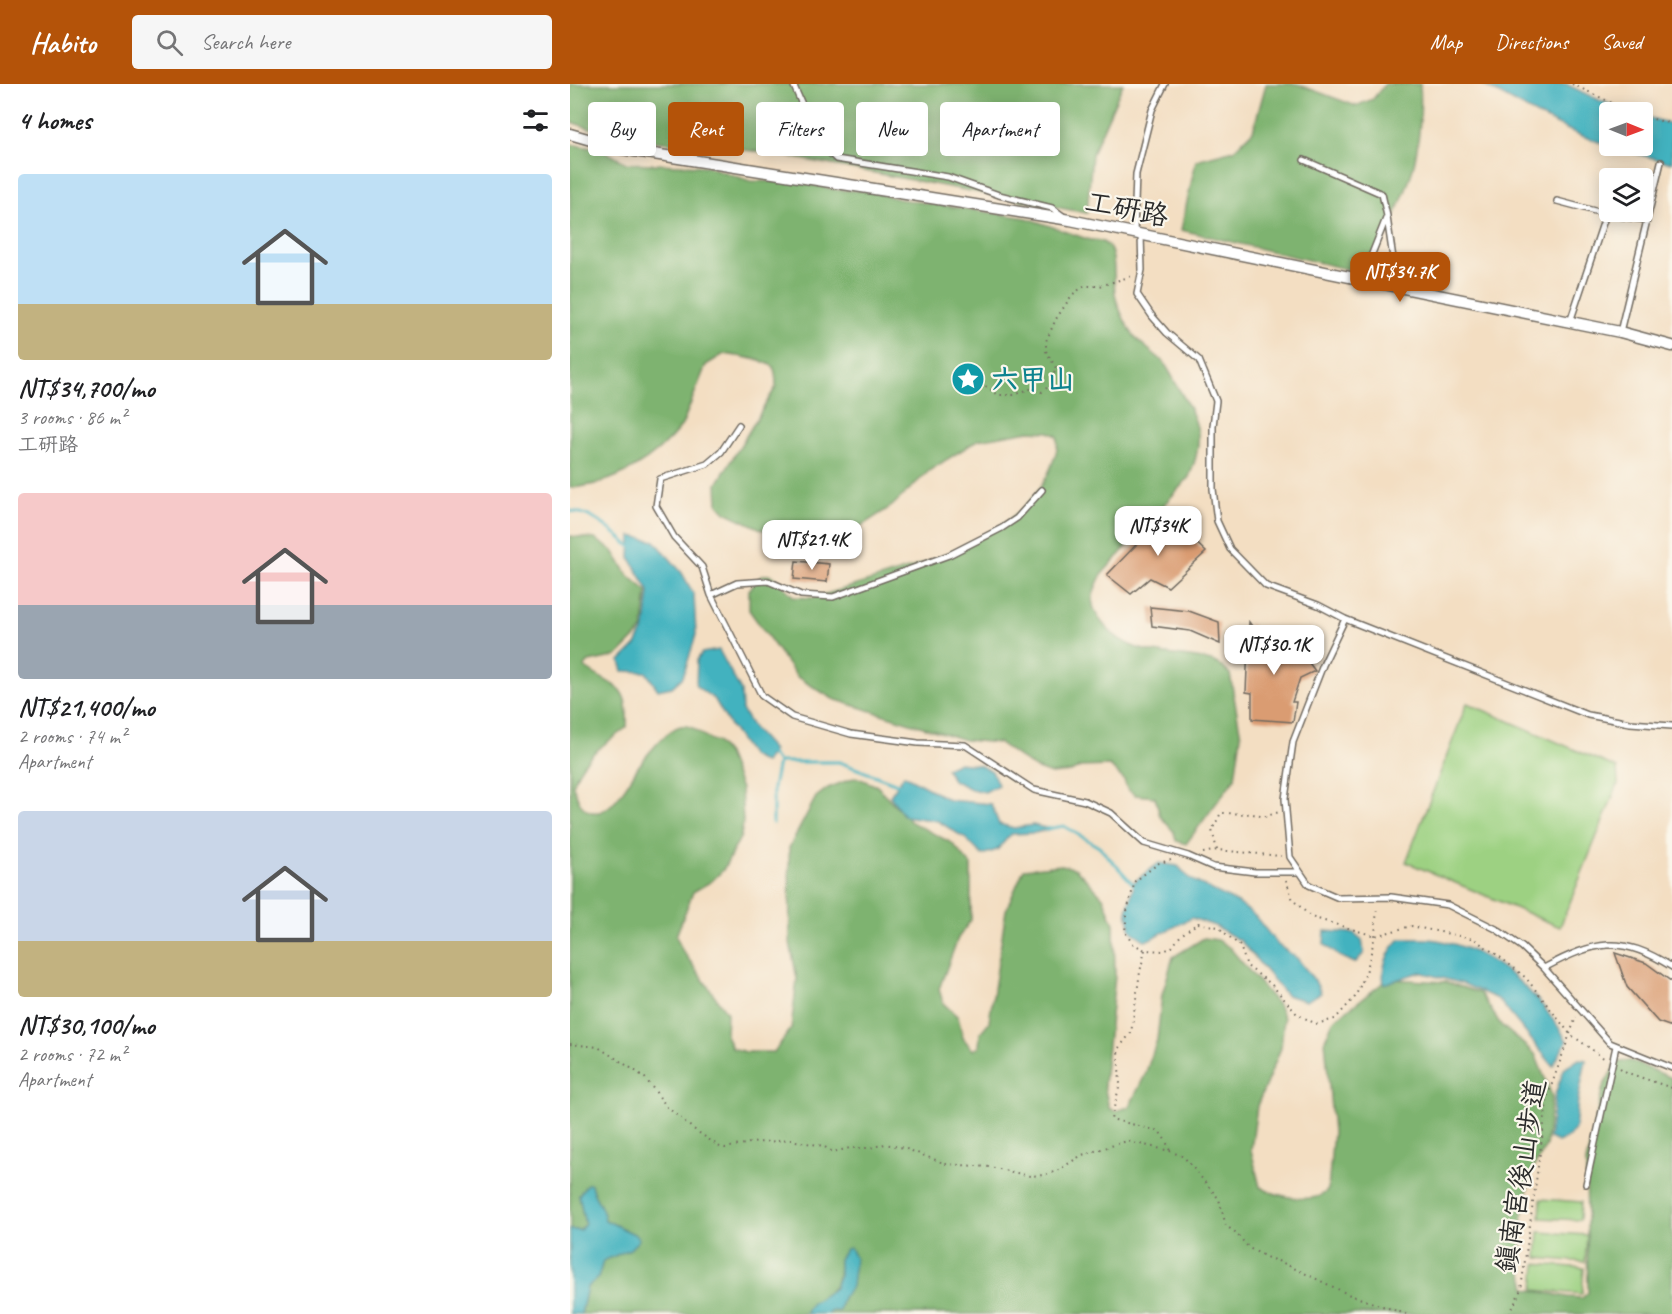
<!DOCTYPE html>
<meta charset="utf-8">
<style>
body{margin:0;font-family:Caveat,"LXGW WenKai TC",sans-serif;background:#f6f6f6;color:#202124;height:100vh;display:flex;flex-direction:column;font-size:22px;white-space:nowrap}
*{box-sizing:border-box;margin:0}
p{font-size:20px;color:#757577}
.icon{flex:none;width:33px;height:33px;fill:none;stroke:currentColor;stroke-width:2;stroke-linecap:round;stroke-linejoin:round}
.map{position:relative;flex:1;overflow:hidden}
.sheet{display:flex;flex-direction:column;background:#fff;width:570px}
.sheet>*{flex:none}
.guide{position:absolute;left:18px;top:18px;width:570px;height:54px;display:flex;gap:12px}
.needle{width:39px;rotate:91deg}
.buttons{position:absolute;left:1029px;top:18px;display:grid;gap:12px}
.buttons a{display:grid;place-items:center;width:54px;height:54px;border-radius:6px;background:#fff;box-shadow:0 3px 15px #0003;font-size:30px}
.price{position:absolute;translate:-50% -51px;padding:0 14px;border-radius:12px;background:#fff;color:#222;font-size:20px;line-height:39px;filter:drop-shadow(0 2px 3px #0008)}
.price::after{content:'';position:absolute;left:50%;top:36px;width:18px;height:14px;margin-left:-9px;background:inherit;clip-path:polygon(0 0,100% 0,50% 100%)}
.price.on{background:#b45309;color:#fff}
ul{padding:0;list-style:none}
li{display:grid;align-content:center;gap:12px;height:318px;padding:0 18px}
li span{display:grid;place-items:center;height:186px;border-radius:6px;color:#555}
li>.icon{margin-inline-start:auto}
span .icon{width:108px;height:108px;fill:#fffc;stroke-width:1}
li b{font-size:26px}
h2{display:flex;justify-content:space-between;align-items:center;height:72px;padding:0 18px;font-size:26px}
.pill{padding:0 21px;border-radius:6px;background:#fff;box-shadow:0 3px 15px #0003;font-size:21px;line-height:54px}
.pill.on{background:#b45309;color:#fff}
header{display:flex;align-items:center;gap:36px;box-sizing:border-box;height:84px;padding:0 30px;background:#b45309;color:#fff}
header strong{font-size:28px}
nav{display:flex;gap:33px;margin-inline-start:auto;font-size:21px}
.search{width:420px;height:54px;background:#f6f6f6;display:flex;align-items:center;gap:15px;box-sizing:border-box;padding:0 21px;border-radius:6px;color:#757577;font-size:22px}
main{display:flex;flex:1;min-height:0}
.map>svg:first-child{display:block}
.green{fill:#9dd182;stroke:#647e56;stroke-width:1.5}
.forest{fill:#7eb370;stroke:#546f4e;stroke-width:1.5}
.water{fill:#43b2bf;stroke:#376e75;stroke-width:1.5}
.lines{fill:none;stroke-linecap:round;stroke-linejoin:round}
.stream{stroke:#43b2bf;stroke-width:3}
.building{fill:#da9c72}
.lane-casing{stroke:#716a60;stroke-width:8}
.street-casing{stroke:#716a60;stroke-width:13}
.path{stroke:#716a60;stroke-width:2;stroke-dasharray:1.5 4.5;stroke-linecap:butt}
.lane{stroke:#fff;stroke-width:5}
.street{stroke:#fff;stroke-width:10}
.labels{text-anchor:middle;stroke-width:4.5;stroke-linejoin:round;paint-order:stroke}
.street-label{font-size:28px;fill:#2b2b2b;stroke:#fbf7ec}
.culture-label{font-size:28px;font-weight:bold;fill:#0d838f;stroke:#fbf7ec;text-anchor:start}
</style>
<header>
<strong>Habito</strong>
<div class="search"><svg class="icon" aria-label="search" viewBox="0 0 24 24"><circle cx="10" cy="10" r="6"/><path d="M15 15l6 6"/></svg>Search here</div>
<nav><a>Map</a><a>Directions</a><a>Saved</a></nav>
</header>
<main>
<section class="sheet">
<h2>4 homes<svg class="icon" aria-label="filters" viewBox="0 0 24 24"><path d="M4 7h16M4 17h16"/><circle cx="9" cy="7" r="2"/><circle cx="15" cy="17" r="2"/></svg></h2>
<ul>
<li><span style="background:linear-gradient(#bfe0f5 70%,#c2b280 0)"><svg class="icon" aria-label="home" viewBox="0 0 24 24"><path d="M3 11l9-7 9 7M6 9v11h12V9"/></svg></span><div><b>NT$34,700/mo</b><p>3 rooms · 86 m²</p><p>工研路</p></div></li>
<li><span style="background:linear-gradient(#f6c9c9 60%,#9aa5b1 0)"><svg class="icon" aria-label="home" viewBox="0 0 24 24"><path d="M3 11l9-7 9 7M6 9v11h12V9"/></svg></span><div><b>NT$21,400/mo</b><p>2 rooms · 74 m²</p><p>Apartment</p></div></li>
<li><span style="background:linear-gradient(#c9d6e8 70%,#c2b280 0)"><svg class="icon" aria-label="home" viewBox="0 0 24 24"><path d="M3 11l9-7 9 7M6 9v11h12V9"/></svg></span><div><b>NT$30,100/mo</b><p>2 rooms · 72 m²</p><p>Apartment</p></div></li>
</ul>
</section>
<div class="map">
<svg width="1102" height="1230" viewBox="0 0 1102 1230">
<rect width="100%" height="100%" fill="#fbf7ec"/>
<filter id="ink" filterUnits="userSpaceOnUse"><feTurbulence type="fractalNoise" baseFrequency=".0167" numOctaves="2"/><feDisplacementMap in="SourceGraphic" scale="12" xChannelSelector="R" yChannelSelector="G"/><feConvolveMatrix kernelMatrix="1 2 1 2 8 2 1 2 1" color-interpolation-filters="sRGB"/></filter>
<filter id="wash" filterUnits="userSpaceOnUse"><feTurbulence type="fractalNoise" baseFrequency=".008" numOctaves="4" result="noise"/><feDisplacementMap in="SourceGraphic" scale="24" xChannelSelector="R" yChannelSelector="G"/><feGaussianBlur stdDeviation="1.35" result="paint"/><feColorMatrix in="noise" values="0 0 0 0 0 0 0 0 0 0 0 0 0 0 0 0 0 1.4 0 .05"/><feComposite in="paint" operator="in"/></filter>
<g filter="url(#wash)">
<rect width="100%" height="100%" fill="#f3dec2"/>
<!-- green -->
<path class="green" d="M897,619L1047,684L1048,700L990,843L836,778Z
M971,1115L1011,1118L1010,1136L970,1134Z
M969,1148L1017,1151L1015,1178L967,1174Z
M966,1180L1014,1184L1012,1210L964,1206Z"/>
<!-- forest -->
<path class="forest" d="M0,0H553L522,70L517,129L194,68L53,54L0,38Z
M696,0H727L786,22L803,15L815,0H850C852,28 849,70 839,97C828,130 810,159 793,189L611,146L626,76L664,66L683,47Z
M0,60L32,66L57,79L137,82L180,97L228,98L268,106L299,107L329,115L457,134L520,156C551,154 542,188 545,209C546,219 552,231 556,239C566,260 580,264 594,279C600,287 605,298 610,307C630,341 635,355 619,393L532,490C521,511 517,521 534,541C562,575 602,567 641,577C648,578 654,585 660,590L671,652L665,694L616,760L606,757L604,748L590,732L585,713L565,711L557,705L554,696L540,682L510,683L501,688L481,690L465,684L429,659L395,656L263,615L227,593L179,526V506L192,491H202L224,513L243,514C318,490 450,463 481,383C485,372 489,364 487,352L479,348L459,347L408,356L360,386L322,422L285,446L233,445L223,449L193,446L155,428L148,420L147,400L206,303C206,297 206,288 203,283C196,275 165,272 154,270L136,281L112,341C85,376 44,401 0,404Z
M0,452L25,455L43,467L58,491L77,507L73,544L69,550L47,572L19,578L14,583C46,606 59,598 57,643C34,662 11,672 3,702C6,708 8,718 13,723C36,744 58,698 68,683C76,672 97,645 111,642C124,639 134,656 147,658L157,670L171,705L173,737L171,752L153,786L142,797L123,808L106,852L112,866L157,929L156,951L162,964L176,968H204L221,945L227,895L220,858L219,764L246,713L258,704L286,693L307,702L341,738L382,759L401,781V836L388,854L369,905L373,919L388,933L393,954L403,966L409,963L410,949L419,938L436,826L454,785L492,781L506,785L533,813L544,840L545,892L534,1001L539,1024L545,1027L559,1023L575,991L587,956L592,911L603,873L634,854L648,856L660,864L708,921L714,934L711,964L687,1022L681,1066L690,1103C706,1112 744,1122 758,1106L763,1048L755,956L763,937L818,895L876,898L910,909L931,941L965,970L982,1012L976,1062L961,1088L952,1134L951,1179L956,1205L998,1213L1012,1214L1018,1209L1016,1078L1033,1003L1047,978L1061,977L1102,994V1230H259L261,1227H269L273,1213L282,1202L269,1175C270,1217 253,1202 235,1230H11L17,1203L28,1194L33,1177L60,1165L68,1152L35,1136C32,1118 23,1115 21,1100L9,1111L15,1140L10,1146H0Z"/>
<!-- water -->
<path class="water" d="M911,0H996L1031,17L1060,28H1040V62H1072L1073,32L1102,40V79C1063,69 1024,59 988,41C962,29 937,14 911,0Z
M61,452L85,457L112,489L124,511L126,551L113,593L102,603L88,606L76,588L53,587L50,577L66,561L75,543L79,507L60,474Z
M149,566L171,607L172,626L183,644L203,666L195,679L181,672L159,640L145,616L126,602L127,576L132,569Z
M387,679L409,681L422,687L428,701L415,708L401,705L383,696L376,684Z
M334,691L379,716L421,720L429,740L444,744L463,741L480,745L465,749L441,750L427,766L412,771L395,754L368,737L334,732L320,712Z
M589,779L608,782L620,795L668,819L685,832L708,861L727,874L745,897L751,909L736,917L716,911L671,857L645,842L622,834L576,857L561,847L557,827L565,797Z
M755,847L784,849L792,856L794,869L785,879L769,872L754,860Z
M830,855C842,855 855,854 867,856C923,866 969,908 997,957L983,982L928,915L894,900L850,888L814,900C811,882 818,867 830,855Z
M1009,975L1016,976L1008,1016L1005,1045L999,1053L988,1058L979,1054L985,1011L994,985Z
M17,1100H21C23,1115 32,1118 35,1136L68,1152L69,1156L60,1165L33,1177L28,1194L17,1203L11,1230H0V1146H10L15,1140L9,1111Z
M280,1164L285,1174L282,1202L273,1213L269,1227H261L259,1230H235L241,1220L265,1204L269,1192V1175L276,1165Z"/>
<g class="lines">
<!-- stream -->
<path class="stream" d="M0,427C24,429 43,448 61,463
M200,669L208,678H269L330,701
M203,739V704L208,678
M476,745L494,742L529,763L566,803"/>
</g>
<g id="blocks">
<!-- building -->
<path class="building" d="M596,430L636,468L598,503L580,494L561,510L537,491Z
M226,477L259,480L257,498L224,495Z
M580,523L619,527L649,538L650,560L620,547L582,542Z
M679,538L689,552L702,551L723,557L745,587L730,594L722,618H726L723,638L682,635V609L676,608Z
M1045,869L1076,879L1102,898V943L1088,938L1057,903Z"/>
</g>
</g>
<g filter="url(#ink)">
<use href="#blocks" fill-opacity="0" stroke="#716a60" stroke-width="1.5"/>
<g class="lines">
<!-- lane casing -->
<g class="lane-casing">
<path id="lane" d="M223,0L249,59L266,75L378,93L429,111L482,124L493,132
M734,76L812,110L817,132L792,195
M987,117L1036,130L1000,238
M1036,130L1077,136
M817,133L824,181
M564,149L566,90L582,26L595,0
M571,151L572,186L567,210L582,232L597,249L629,276L646,317L643,342V405L647,437L660,465L696,502L748,521L775,535L1018,631L1060,639L1102,642
M1050,248L1091,78
M472,406L447,434L432,444L379,471L263,513L231,511L198,497L167,499L141,511L192,612L222,633L281,650L348,659L395,661L464,706L515,717L541,729L574,759L618,772L643,783L685,788H730
M141,511L132,483L104,453L86,422L90,395L137,380L151,368L169,341
M775,535L753,581L723,658L715,715L720,773L739,801L769,814L821,813L878,821L926,845L952,863L974,884L1040,959L1102,984
M974,884C1025,857 1051,850 1102,883
M1016,1100L1046,962"/>
</g>
<!-- street casing -->
<g class="street-casing">
<path id="street" d="M0,50L52,65L500,136L1050,248L1102,262"/>
</g>
<!-- path -->
<path class="path" d="M1002,0L1061,28
M1072,32L1102,40
M405,296C413,301 422,305 428,311C433,311 438,311 443,311C457,308 457,301 472,308L480,301L486,284L476,267V257L486,235L502,211L514,202H530L562,192
M647,766L642,746L651,729L683,730L694,733L709,728
M633,769L647,766L711,772
M601,776L589,779L565,797L557,827L555,848L562,859L575,866L594,867L602,863L611,851L628,839L648,843L670,862L677,882L701,900L727,930L746,940L765,935L785,913L796,889L805,852L807,822
M716,796L723,816L741,833L778,844L805,852L841,842L904,855L930,873L956,894L1000,950L1035,975
M575,866L570,888L561,949L548,965L550,1000L541,1035L589,1047L596,1057L600,1067
M0,960L28,963L67,988L75,994L97,1023L122,1044L150,1063L155,1064L180,1059L221,1056L253,1062L263,1068L280,1064H300L315,1060L334,1064L376,1080L420,1083L460,1092L474,1091L487,1087L512,1071L557,1057L600,1067L614,1073L649,1115L656,1142L665,1148L679,1164L698,1174L711,1178L780,1211L836,1230
M1050,984L1058,989L1102,1004
M940,1230L951,1205L978,1011L1006,933"/>
<!-- lane -->
<use href="#lane" class="lane"/>
<!-- street -->
<use href="#street" class="street"/>
</g>
</g>
<!-- icons -->
<defs>
<g id="sight-disc" transform="scale(1.725)"><circle r="9.5" fill="#0f9aa8" stroke="#fbf7ec"/><path d="M0-6L1.8-2.2L6-1.7L2.9 1.2L3.7 5.4L0 3.3L-3.7 5.4L-2.9 1.2L-6-1.7L-1.8-2.2Z" fill="#fff"/></g>
</defs>
<g fill-rule="evenodd">
<use href="#sight-disc" x="398" y="295"/>
</g>
<g class="labels">
<!-- street labels -->
<g class="street-label">
<text transform="translate(557 124) rotate(11)" y="10">工研路</text>
<text transform="translate(950 1092) rotate(-81)" y="10">鎮南宮後山步道</text>
</g>
<!-- culture labels -->
<g class="culture-label">
<text x="421" y="305">六甲山</text>
</g>
</g>
</svg>
<div class="buttons">
<a><svg class="needle" viewBox="-14 -14 28 28"><path d="M0-13l5 13h-10z" fill="#e53935"/><path d="M0 13l5-13h-10z" fill="#757577"/></svg></a>
<a><svg class="icon" aria-label="layers" viewBox="0 0 24 24"><path d="M12 4l9 5-9 5-9-5zM3 14l9 5 9-5"/></svg></a>
</div>
<b class="price on" style="left:830px;top:219px">NT$34.7K</b>
<b class="price" style="left:588px;top:473px">NT$34K</b>
<b class="price" style="left:242px;top:487px">NT$21.4K</b>
<b class="price" style="left:704px;top:592px">NT$30.1K</b>
<div class="guide">
<a class="pill">Buy</a>
<a class="pill on">Rent</a>
<a class="pill">Filters</a>
<a class="pill">New</a>
<a class="pill">Apartment</a>
</div>
</div>
</main>
